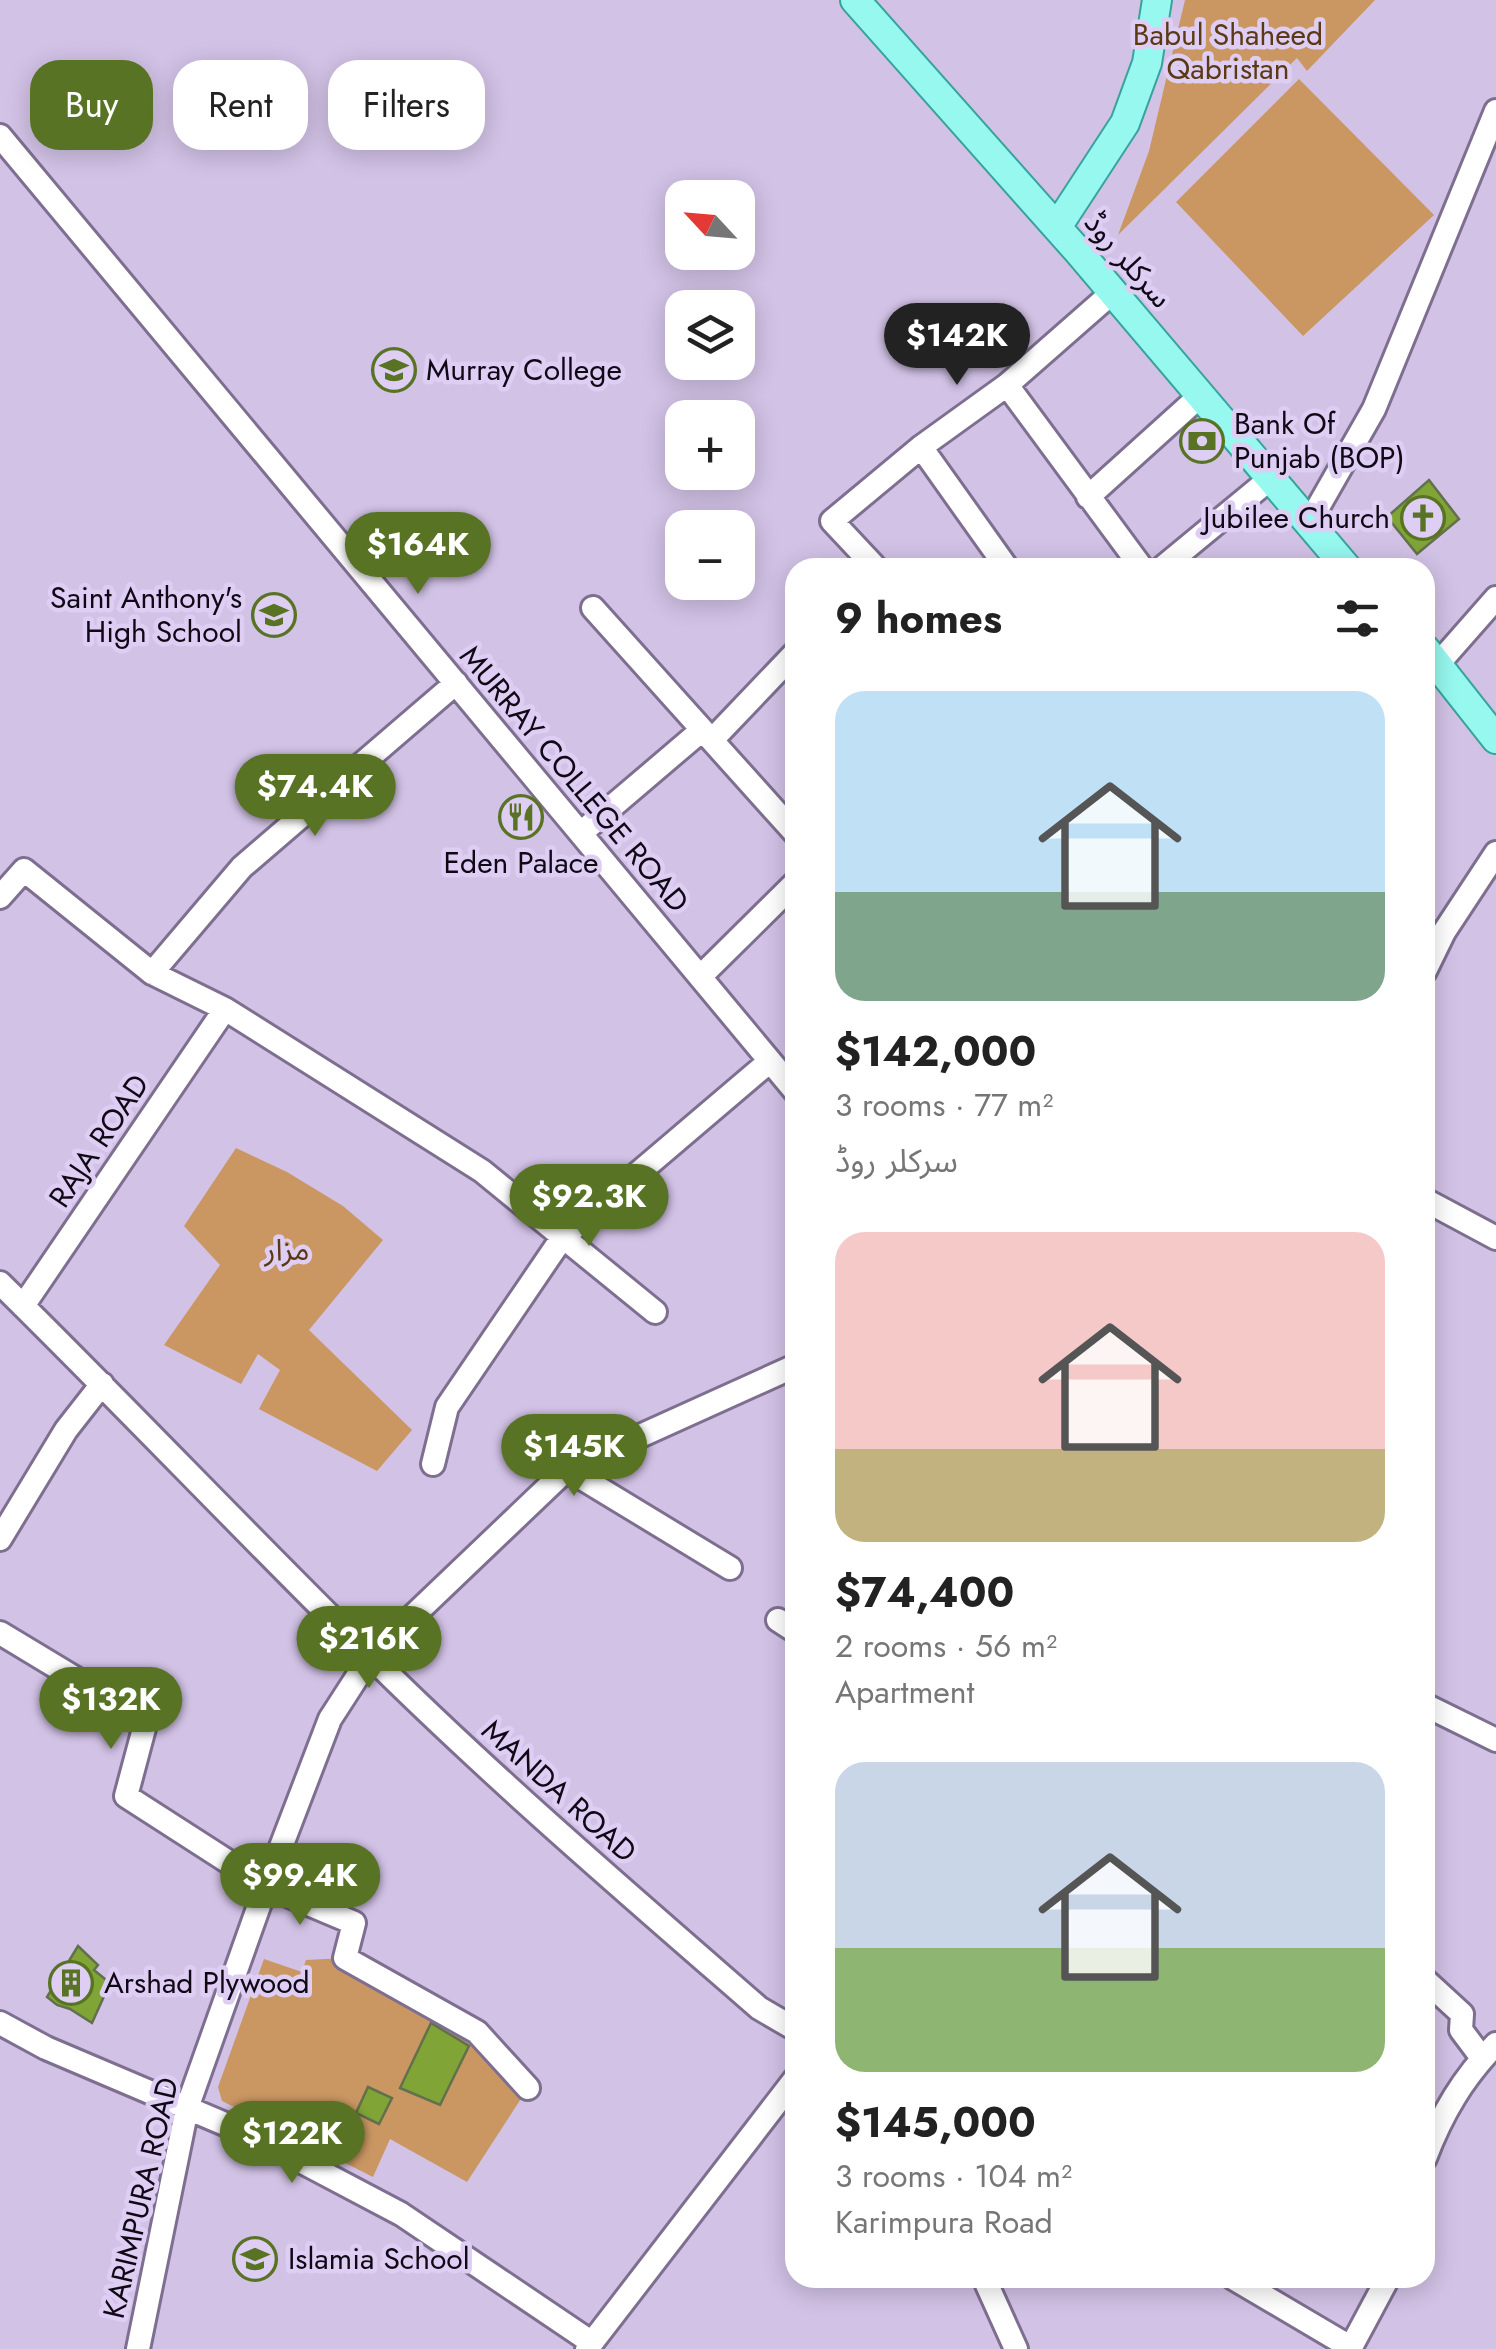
<!DOCTYPE html>
<meta charset="utf-8">
<style>
body{margin:0;font-family:Jost,"Noto Sans Arabic",sans-serif;background:#f2f2f2;color:#222;height:100vh;display:flex;flex-direction:column;font-size:38px;white-space:nowrap}
*{box-sizing:border-box;margin:0}
p{font-size:32px;color:#767676}
.icon{flex:none;width:55px;height:55px;fill:none;stroke:currentColor;stroke-width:2;stroke-linecap:round;stroke-linejoin:round}
.map{position:relative;flex:1;overflow:hidden}
.sheet{position:absolute;left:785px;top:558px;width:650px;height:1730px;display:flex;flex-direction:column;background:#fff;border-radius:30px;box-shadow:0 5px 25px #0003}
.sheet>*{flex:none}
.hud{position:absolute;left:30px;top:60px;width:605px;height:90px;display:flex;gap:20px}
.needle{width:65px;rotate:296deg}
.fabs{position:absolute;left:665px;top:180px;display:grid;gap:20px}
.fabs a{display:grid;place-items:center;width:90px;height:90px;border-radius:20px;background:#fff;box-shadow:0 5px 25px #0003;font-size:50px}
.price{position:absolute;translate:-50% -85px;padding:0 22px;border-radius:35px;background:#597325;color:#fff;font-size:32px;line-height:65px;filter:drop-shadow(0 2px 5px #0008)}
.price::after{content:'';position:absolute;left:50%;top:60px;width:30px;height:22px;margin-left:-15px;background:inherit;clip-path:polygon(0 0,100% 0,50% 100%)}
.price.on{background:#222;color:#fff}
ul{padding:0;list-style:none}
li{display:grid;align-content:center;gap:20px;height:530px;padding:0 50px}
li span{display:grid;place-items:center;height:310px;border-radius:30px;color:#555}
li>.icon{margin-inline-start:auto}
span .icon{width:180px;height:180px;fill:#fffc;stroke-width:1}
li b{font-size:42px}
h2{display:flex;justify-content:space-between;align-items:center;height:120px;padding:0 50px;font-size:42px}
.chip{padding:0 35px;border-radius:30px;background:#fff;box-shadow:0 5px 25px #0003;font-size:35px;line-height:90px}
.chip.on{background:#597325;color:#fff}
.map>svg:first-child{display:block}
.green{fill:#ca9763}
.building{fill:#80a435;stroke:#62704e;stroke-width:2.5}
.lines{fill:none;stroke-linecap:round;stroke-linejoin:round}
.minor-casing{stroke:#7e6f90;stroke-width:28}
.major-casing{stroke:#39a29c;stroke-width:32}
.minor{stroke:#fff;stroke-width:22}
.major{stroke:#96f8ef;stroke-width:28}
.labels{text-anchor:middle;stroke-width:9;stroke-linejoin:round;paint-order:stroke}
.park-label{font-size:30px;fill:#5a3914;stroke:#dfcef4}
.street-label{font-size:30px;fill:#0f0916;stroke:#dfcef4}
.poi-label{font-size:30px;fill:#0f0916;stroke:#dfcef4;text-anchor:start}
</style>
<div class="map">
<svg width="1496" height="2349" viewBox="0 0 1496 2349">
<rect width="100%" height="100%" fill="#d2c2e6"/>
<!-- green -->
<path class="green" d="M1185,0H1375L1307,71L1297,58L1118,235L1149,151Z
M1299,79L1434,215L1303,336L1176,202Z
M236,1148L287,1172L343,1206L383,1240L309,1330L412,1430L377,1471L259,1409L280,1370L258,1354L241,1384L164,1345L220,1265L184,1226Z
M345,1958L477,2032L528,2088L467,2182L390,2139L373,2177L222,2101L218,2087L264,1959L302,1972L306,1960Z"/>
<!-- building -->
<path class="building" d="M1429,480L1459,519L1417,554L1387,517Z
M78,1946L98,1965L94,1970L110,1983L92,2023L70,2009L57,2005L47,1997Z
M431,2023L469,2046L440,2105L400,2088Z
M368,2087L392,2098L379,2124L356,2113Z"/>
<g class="lines">
<!-- minor casing -->
<g class="minor-casing">
<path id="minor" d="M0,136L795,1091
M1007,385L1142,568
M921,447L1007,568
M1088,497L1201,395
M1309,523L1374,409L1496,111
M876,568L832,521L921,447L1007,385L1113,292
M1162,568L1271,478
M593,608L795,833
M1438,664L1496,598
M712,740L795,653
M581,833L702,730
M0,897L24,870L152,973L225,1009L482,1171L655,1312
M1425,971L1444,932L1496,853
M152,973L242,867L456,683
M700,977L795,883
M1425,1200L1496,1238
M0,1283C125,1406 245,1533 370,1656C494,1779 627,1893 759,2008L795,2029
M23,1306L225,1009
M433,1464L447,1407L562,1238L770,1061
M567,1469L730,1568
M0,1539L66,1430L102,1384
M778,1620L795,1631
M0,1633L146,1721L126,1796L266,1886L354,1923L345,1958L477,2032L528,2088
M1425,1705L1496,1740
M1425,1980L1462,2014L1461,2030L1482,2058
M0,2023L46,2048L253,2136L401,2214L591,2342
M1425,2158C1442,2113 1463,2078 1496,2044
M984,2278L1016,2349
M1233,2278L1350,2347
M138,2349L187,2108L266,1886L330,1719L370,1657L567,1469L795,1366
M587,2349L795,2079
M1350,2349L1388,2278"/>
</g>
<!-- major casing -->
<g class="major-casing">
<path id="major" d="M855,0L1077,250L1347,568
M1057,227L1125,123L1147,63L1157,0
M1425,649L1496,739"/>
</g>
<!-- minor -->
<use href="#minor" class="minor"/>
<!-- major -->
<use href="#major" class="major"/>
</g>
<!-- icons -->
<defs>
<g id="university-ring" transform="scale(2.25)"><circle r="9.5" fill="#dfcef4" stroke="#597325" stroke-width="1.5"/><path d="M0-5L7-2L0 1L-7-2ZM-4 1L0 2.5L4 1V4Q0 6-4 4Z" fill="#597325"/></g>
<g id="bank-ring" transform="scale(2.25)"><circle r="9.5" fill="#dfcef4" stroke="#597325" stroke-width="1.5"/><path d="M-6-4H6V4H-6ZM0-2.3a2.3 2.3 0 1 0 0 4.6a2.3 2.3 0 1 0 0-4.6Z" fill="#597325"/></g>
<g id="church-ring" transform="scale(2.25)"><circle r="9.5" fill="#dfcef4" stroke="#597325" stroke-width="1.5"/><path d="M-1.2-6h2.4v3.5h3.3v2.4h-3.3V6h-2.4V-.1h-3.3v-2.4h3.3Z" fill="#597325"/></g>
<g id="school-ring" transform="scale(2.25)"><circle r="9.5" fill="#dfcef4" stroke="#597325" stroke-width="1.5"/><path d="M0-5L7-2L0 1L-7-2ZM-4 1L0 2.5L4 1V4Q0 6-4 4Z" fill="#597325"/></g>
<g id="restaurant-ring" transform="scale(2.25)"><circle r="9.5" fill="#dfcef4" stroke="#597325" stroke-width="1.5"/><path d="M-5-6h1v4h1v-4h1v4h1v-4h1v5L-1.5 .5V6h-2V.5L-5-1ZM5-6V6H3V1.5H1.5Q1.5-4 5-6Z" fill="#597325"/></g>
<g id="building-ring" transform="scale(2.25)"><circle r="9.5" fill="#dfcef4" stroke="#597325" stroke-width="1.5"/><path d="M-4-6H4V6H1V3H-1V6H-4ZM-2.5-4.3h1.7v1.8h-1.7ZM.8-4.3h1.7v1.8H.8ZM-2.5-1h1.7V.8h-1.7ZM.8-1h1.7V.8H.8Z" fill="#597325"/></g>
</defs>
<g fill-rule="evenodd">
<use href="#university-ring" x="394" y="370"/>
<use href="#bank-ring" x="1202" y="441"/>
<use href="#church-ring" x="1423" y="518"/>
<use href="#school-ring" x="274" y="615"/>
<use href="#restaurant-ring" x="521" y="817"/>
<use href="#building-ring" x="71" y="1983"/>
<use href="#school-ring" x="255" y="2259"/>
</g>
<g class="labels">
<!-- park labels -->
<g class="park-label">
<text x="1228" y="45">Babul Shaheed<tspan x="1228" dy="34">Qabristan</tspan></text>
<text x="287" y="1260">مزار</text>
</g>
<!-- street labels -->
<g class="street-label">
<text transform="translate(1128 260) rotate(49)" y="10">سرکلر روڈ</text>
<text transform="translate(574 779) rotate(50)" y="10">MURRAY COLLEGE ROAD</text>
<text transform="translate(99 1141) rotate(-56)" y="10">RAJA ROAD</text>
<text transform="translate(559 1791) rotate(42)" y="10">MANDA ROAD</text>
<text transform="translate(141 2198) rotate(-77)" y="10">KARIMPURA ROAD</text>
</g>
<!-- poi labels -->
<g class="poi-label">
<text x="426" y="380">Murray College</text>
<text x="1234" y="434">Bank Of<tspan x="1234" dy="34">Punjab (BOP)</tspan></text>
<text x="1390" y="528" text-anchor="end">Jubilee Church</text>
<text x="242" y="608" text-anchor="end">Saint Anthony's<tspan x="242" dy="34">High School</tspan></text>
<text x="521" y="873" text-anchor="middle">Eden Palace</text>
<text x="104" y="1993">Arshad Plywood</text>
<text x="288" y="2269">Islamia School</text>
</g>
</g>
</svg>
<div class="fabs">
<a><svg class="needle" viewBox="-14 -14 28 28"><path d="M0-13l5 13h-10z" fill="#e53935"/><path d="M0 13l5-13h-10z" fill="#767676"/></svg></a>
<a><svg class="icon" aria-label="layers" viewBox="0 0 24 24"><path d="M12 4l9 5-9 5-9-5zM3 14l9 5 9-5"/></svg></a>
<a>+</a>
<a>−</a>
</div>
<b class="price on" style="left:957px;top:388px">$142K</b>
<b class="price" style="left:418px;top:597px">$164K</b>
<b class="price" style="left:315px;top:839px">$74.4K</b>
<b class="price" style="left:589px;top:1249px">$92.3K</b>
<b class="price" style="left:574px;top:1499px">$145K</b>
<b class="price" style="left:369px;top:1691px">$216K</b>
<b class="price" style="left:111px;top:1752px">$132K</b>
<b class="price" style="left:300px;top:1928px">$99.4K</b>
<b class="price" style="left:292px;top:2186px">$122K</b>
<div class="hud">
<a class="chip on">Buy</a>
<a class="chip">Rent</a>
<a class="chip">Filters</a>
</div>
<section class="sheet">
<h2>9 homes<svg class="icon" aria-label="filters" viewBox="0 0 24 24"><path d="M4 7h16M4 17h16"/><circle cx="9" cy="7" r="2"/><circle cx="15" cy="17" r="2"/></svg></h2>
<ul>
<li><span style="background:linear-gradient(#bfe0f5 65%,#7fa58c 0)"><svg class="icon" aria-label="home" viewBox="0 0 24 24"><path d="M3 11l9-7 9 7M6 9v11h12V9"/></svg></span><div><b>$142,000</b><p>3 rooms · 77 m²</p><p>سرکلر روڈ</p></div></li>
<li><span style="background:linear-gradient(#f6c9c9 70%,#c2b280 0)"><svg class="icon" aria-label="home" viewBox="0 0 24 24"><path d="M3 11l9-7 9 7M6 9v11h12V9"/></svg></span><div><b>$74,400</b><p>2 rooms · 56 m²</p><p>Apartment</p></div></li>
<li><span style="background:linear-gradient(#c9d6e8 60%,#8fb573 0)"><svg class="icon" aria-label="home" viewBox="0 0 24 24"><path d="M3 11l9-7 9 7M6 9v11h12V9"/></svg></span><div><b>$145,000</b><p>3 rooms · 104 m²</p><p>Karimpura Road</p></div></li>
</ul>
</section>
</div>
